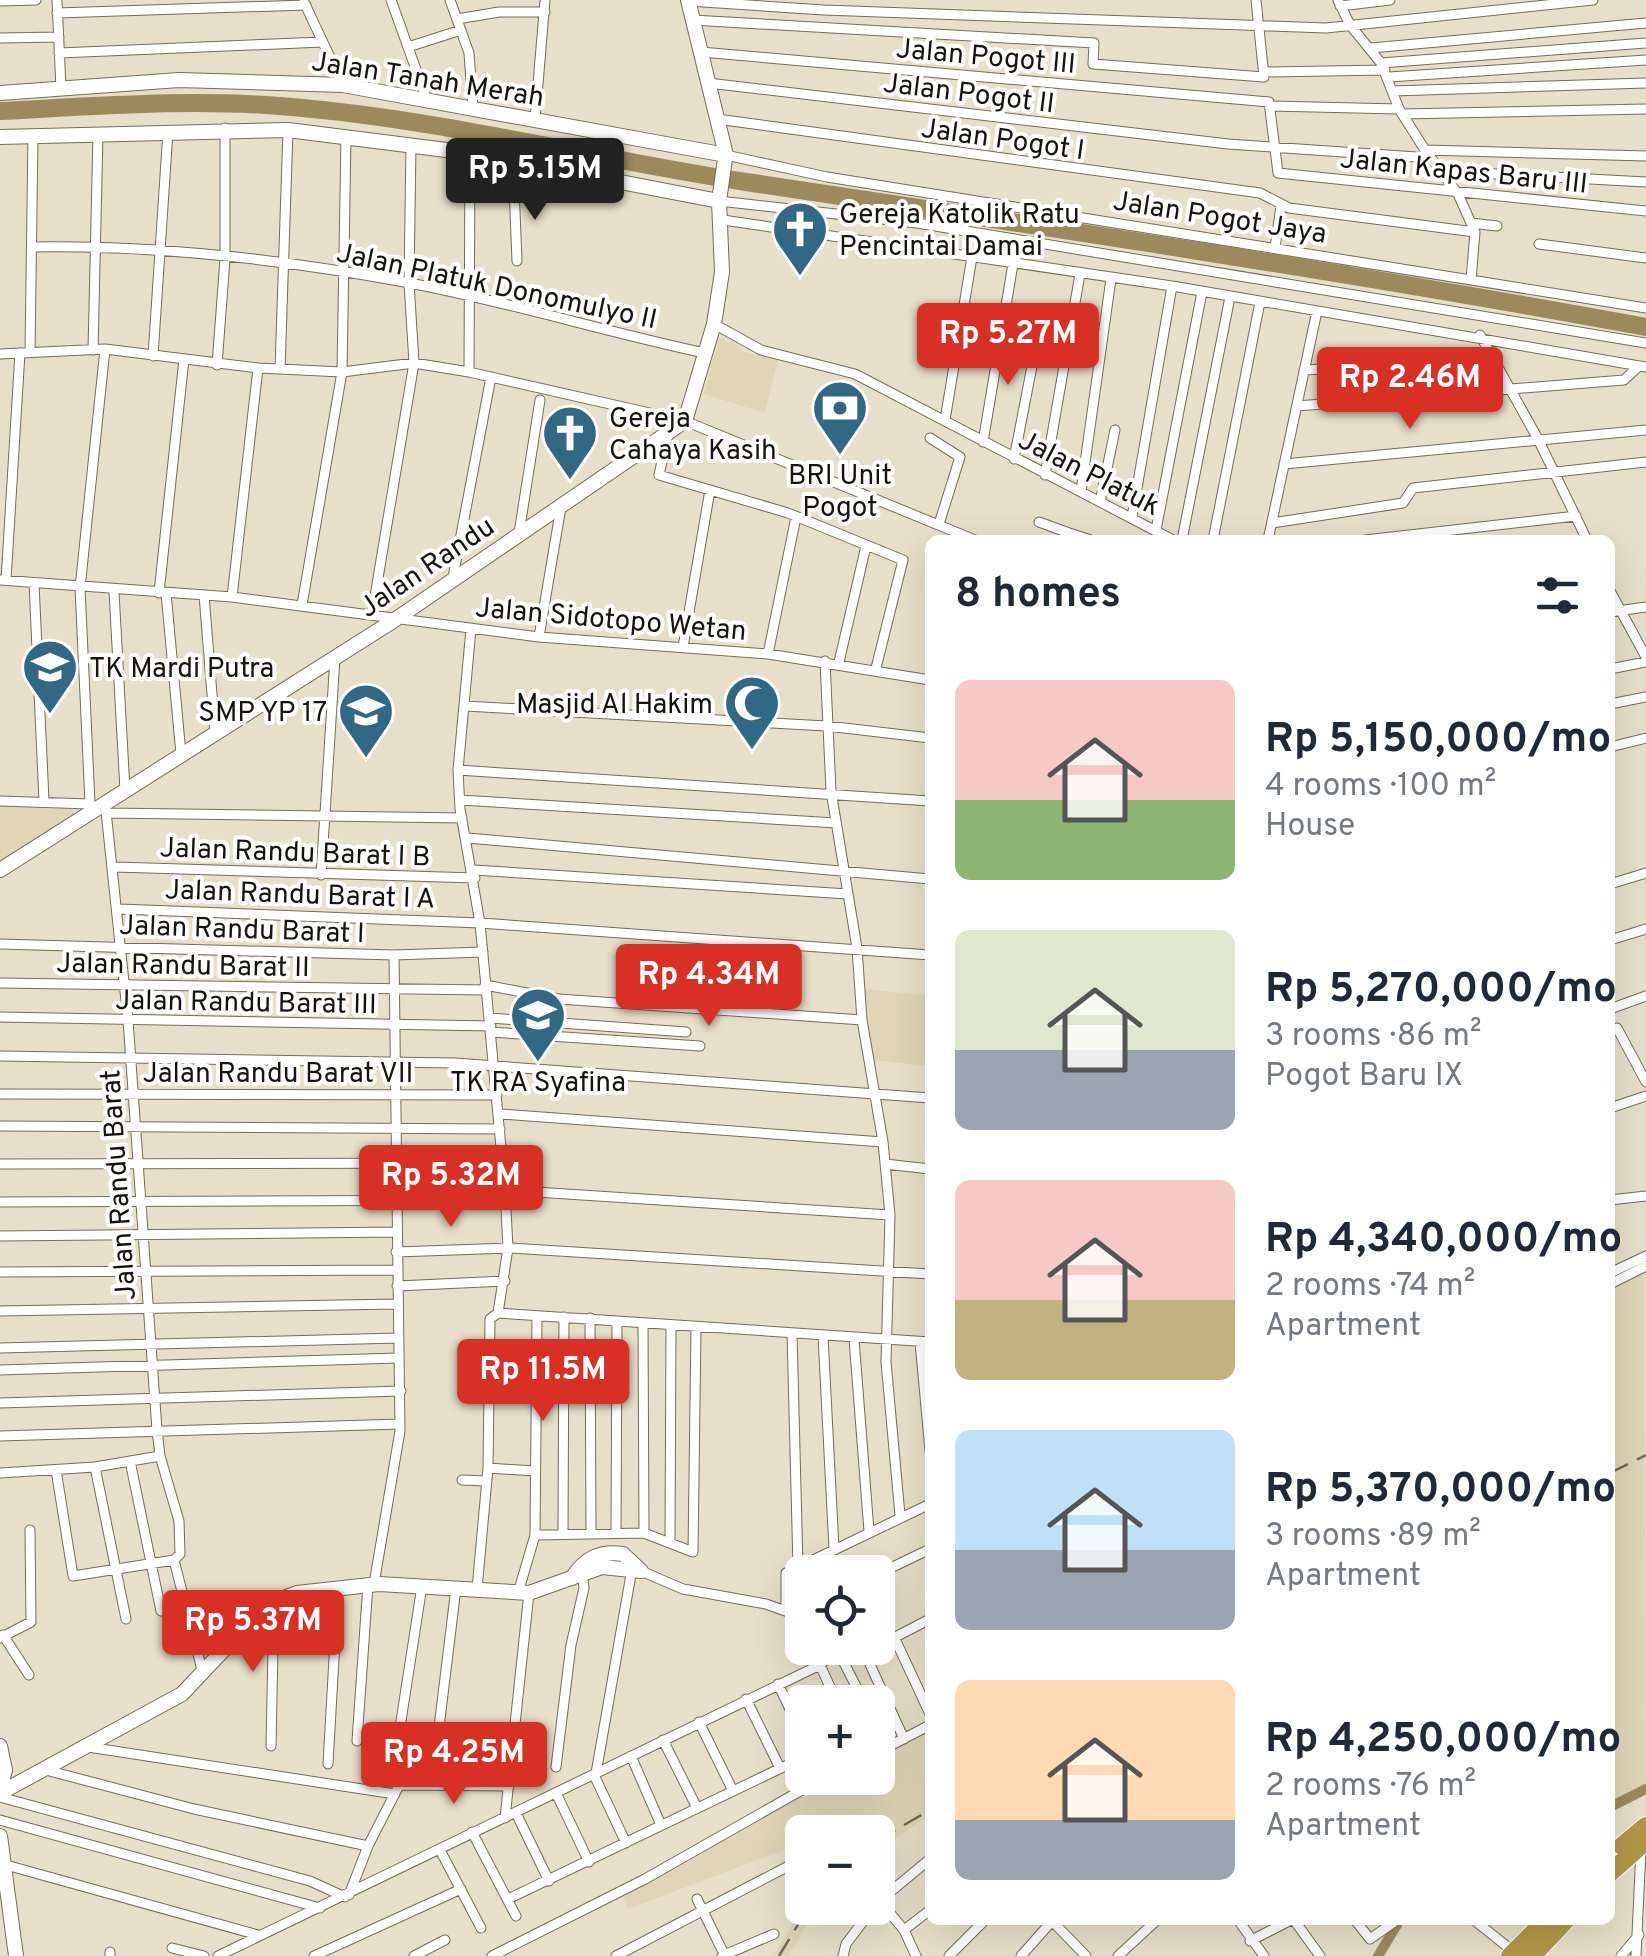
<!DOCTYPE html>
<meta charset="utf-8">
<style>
body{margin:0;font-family:Overpass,sans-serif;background:#f6f6f7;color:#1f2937;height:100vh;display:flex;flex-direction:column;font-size:38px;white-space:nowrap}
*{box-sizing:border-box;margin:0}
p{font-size:32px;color:#747a83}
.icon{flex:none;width:55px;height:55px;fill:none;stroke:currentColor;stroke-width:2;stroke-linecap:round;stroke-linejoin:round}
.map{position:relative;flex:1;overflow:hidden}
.panel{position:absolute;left:925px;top:535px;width:690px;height:1390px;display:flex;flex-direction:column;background:#fff;border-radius:15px;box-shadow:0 10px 40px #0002}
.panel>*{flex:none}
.controls{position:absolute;left:785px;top:1555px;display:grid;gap:20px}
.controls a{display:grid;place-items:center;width:110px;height:110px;border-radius:15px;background:#fff;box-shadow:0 10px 40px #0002;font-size:50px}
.price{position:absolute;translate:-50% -85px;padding:0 22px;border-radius:10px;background:#d93025;color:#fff;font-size:32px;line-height:65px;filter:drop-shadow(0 2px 5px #0008)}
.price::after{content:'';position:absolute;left:50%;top:60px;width:30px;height:22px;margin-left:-15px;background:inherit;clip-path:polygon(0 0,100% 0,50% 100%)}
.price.current{background:#222;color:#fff}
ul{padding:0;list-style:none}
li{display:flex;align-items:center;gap:30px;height:250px;padding:0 30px}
li span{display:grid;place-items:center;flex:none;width:280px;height:200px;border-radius:15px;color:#555}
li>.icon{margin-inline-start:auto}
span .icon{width:120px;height:120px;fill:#fffc;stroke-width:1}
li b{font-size:42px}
h2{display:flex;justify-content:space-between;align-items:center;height:120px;padding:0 30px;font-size:42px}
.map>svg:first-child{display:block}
.built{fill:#e0d5b8}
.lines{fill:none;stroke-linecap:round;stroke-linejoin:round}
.canal{stroke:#9c8a5d;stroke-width:10}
.river{stroke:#9c8a5d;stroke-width:18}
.street-casing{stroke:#756d5a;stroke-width:11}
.secondary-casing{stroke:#756d5a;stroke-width:16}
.highway-casing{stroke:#fff;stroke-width:20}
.street{stroke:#fff;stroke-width:9}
.secondary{stroke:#fff;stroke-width:14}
.highway{stroke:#b39649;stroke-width:18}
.rail{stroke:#6e6a5c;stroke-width:2.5;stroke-dasharray:20 10;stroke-linecap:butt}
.labels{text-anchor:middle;stroke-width:8;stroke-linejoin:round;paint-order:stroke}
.street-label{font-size:28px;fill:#16140c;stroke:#fff}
.poi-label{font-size:28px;fill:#16140c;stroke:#fff;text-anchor:start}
</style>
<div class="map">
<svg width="1646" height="1956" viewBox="0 0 1646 1956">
<rect width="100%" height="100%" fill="#e7dfc9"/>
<!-- built -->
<path class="built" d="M719,338L741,347V351L778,360L765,413L704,394Z
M0,805L73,810L76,815L0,864Z
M864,989L930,996V1066L873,1060Z
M1644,1273L1646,1794L1610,1813V1290Z
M930,1730V1815L878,1850V1832H867L862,1823L833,1832H802V1843L628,1909L623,1897L759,1818L836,1778H878V1756Z
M803,1908H817L788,1956H773Z"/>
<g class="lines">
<!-- canal -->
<path class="canal" d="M1610,1807L1646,1789
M1378,1956L1400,1920"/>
<!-- river -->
<path class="river" d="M0,111C97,106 195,98 292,107C445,120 595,159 746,182C1047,227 1347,272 1646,327"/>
<!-- street casing -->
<g class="street-casing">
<path id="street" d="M57,0L61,89
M391,0L427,100
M450,0L469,53L473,108
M1338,0L1350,25L1381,63L1399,109L1425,150L1458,194L1475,232L1471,280
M0,1L36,0
M688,1L824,10L1326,28L1593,0
M304,2L343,85
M1340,6L1390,0
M57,13L306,5
M457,19L499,12H545
M692,20L1094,43L1093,64L1264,77L1256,0
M0,38L59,37
M411,46L461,30
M1371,48L1646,23
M701,52L1269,102L1278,173L1646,211
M59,53L323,42
M1381,63L1646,43
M1264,72L1385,70
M1389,77L1646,60
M708,83L1228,144L1431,158
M1393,91L1646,83
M1270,106L1399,109
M1402,114L1646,109
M717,119L1260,193L1289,208L1475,232
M535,120L545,0
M1425,150L1646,156
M725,159L726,155L827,177L1646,308
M513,161L517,261
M1439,171L1646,182
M719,201L917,223L1646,343
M723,220L1172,286L1646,367
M1471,223L1497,226
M1539,244L1646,258
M32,247C157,245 287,260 410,283C509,302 606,332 705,353
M1275,248L1281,206
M714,324L761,350L855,374L1173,540
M1480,335L1538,439L1587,540
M93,350L98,134
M30,352L33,136
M0,354L105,349L258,368L342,372L414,363L469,372L685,421L975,540
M153,356L168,131
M217,365L225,259V128
M280,369L288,130
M1304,370L1493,361
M469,372L470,153
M1297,406L1624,380L1639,366
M945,420L972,257
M668,434L659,475L788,513L903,560L876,668
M930,438L960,457L939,524
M983,442L1013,264
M1014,459L1040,325
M1284,464L1646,430
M1045,475L1080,274
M1081,491L1111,279
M1100,502L1115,430
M1132,517L1172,286
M1039,522L1069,533
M1272,523L1403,503L1413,488L1646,462
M1156,530L1202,292
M519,533L540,400
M1067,540L1069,533L1091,540
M1182,540L1230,297
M1213,540L1260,302
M1268,540L1317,311
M1365,540L1576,516
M453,577L491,377
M0,580L232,597L539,637L768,654L930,680
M6,580L20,353
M34,583L44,801
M1610,591L1646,657
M114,592L125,790
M159,593L184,359
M166,593L181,754
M204,595L215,731
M232,597L258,368
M302,605L342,372L346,136
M1610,612L1646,607
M372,614L414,363L409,283L411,144
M471,629L458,770L460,809L480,923L505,1190L508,1248L498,1313L490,1319L488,1468L477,1589
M539,637L561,507
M683,647L710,490
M768,654L796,517
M825,661L831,791L857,948L862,1020L883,1142L890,1215L886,1362L900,1515
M839,662L866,546
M1610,669L1646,662
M1610,704L1646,697
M465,706L827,726L930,738
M1610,747L1646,738
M458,770L930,801
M460,800L836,823
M0,801L90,804
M105,802L128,1020L157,1430L160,1456L179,1521L180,1554L174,1560
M90,803L80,588L105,349
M108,813L462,818
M468,838L930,879
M115,867L475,878
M474,870L848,894
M321,875L335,658
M1610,884L1646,873
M119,909L480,923L930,955
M1610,940L1646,929
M0,944L394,955L483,952
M0,983L486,990
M485,985L559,999L862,1020
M1610,1009L1646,996
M0,1017L491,1026
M490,1018L686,1032
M1617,1028L1646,1082
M491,1032L700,1046
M0,1056L455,1063L930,1098
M0,1094L497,1095
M1610,1108L1646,1096
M500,1114L883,1142
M0,1126L500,1129
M0,1164L503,1163
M885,1164L930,1169
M505,1190L890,1215
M1610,1200L1646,1196
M0,1202L506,1200
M0,1236L396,1232
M396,1252L510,1248L930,1274
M0,1272L396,1270
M1610,1273L1646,1256
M1610,1284L1646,1266
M397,1286L505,1281
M0,1311L396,1304
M498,1313L930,1342
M590,1318L591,1530
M643,1324L644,1533
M792,1333L798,1567
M823,1336L834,1549
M854,1339L869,1531
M920,1342L930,1451
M0,1348L399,1338
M0,1370L399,1358
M0,1403L401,1391
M0,1436L400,1424
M130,1461L161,1611
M95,1467L126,1619
M488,1468L535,1471
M56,1470L73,1576L174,1560
M0,1473L95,1467L160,1456
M462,1480L487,1481
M616,1530L617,1323
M563,1532L564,1317
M535,1535L644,1533L693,1552L696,1327
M670,1542L671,1326
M174,1560L202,1670
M641,1571L683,1589L766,1604L802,1617
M878,1574L930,1549
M374,1584L400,1431L394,955
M518,1593L535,1535L537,1317
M786,1610V1573L930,1504
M3,1635L29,1675
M0,1638L31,1622L30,1530
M895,1639L930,1714
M878,1646L930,1619
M852,1648H870
M837,1649L864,1702
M863,1649L904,1739
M820,1665L837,1702
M778,1684L802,1734
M746,1699L780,1768
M699,1722L733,1791
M878,1730L886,1748
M663,1740L697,1808
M357,1741L368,1584
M271,1746L274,1600
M88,1747L395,1794
M878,1752L930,1725
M631,1756L661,1825
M435,1760L456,1588
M328,1764L338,1588
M556,1767L571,1645L584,1588L582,1573
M42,1769L194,1809L368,1846L349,1895
M596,1773L632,1569
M594,1775L626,1843
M399,1785L509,1786
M556,1793L589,1862
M0,1797L310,1881L345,1897
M516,1813L549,1881
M505,1818L529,1593
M0,1820L320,1908
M472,1832L516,1916
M368,1846L411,1762L396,1753L422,1586
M440,1850L481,1928
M6,1865L258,1935
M508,1899L802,1758
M697,1899L725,1956
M879,1900L904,1930L916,1956
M878,1902L930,1859
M1238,1920L1264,1956
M1294,1920L1320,1956
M1355,1920L1370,1939L1397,1920
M1474,1920L1514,1952
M1052,1921L1086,1956
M904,1930L930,1910
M1250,1941L1291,1920
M172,1948L204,1956
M110,1952V1956
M218,1956L820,1665L839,1648
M314,1956L461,1889
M414,1956L445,1940
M492,1956L645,1879L823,1778
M616,1956L802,1859
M722,1956L774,1934
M843,1956L846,1944L873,1908
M949,1956L985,1920
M1021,1956L1053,1920
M1118,1956L1157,1920
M1621,1956L1639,1935
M1636,1956L1641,1849"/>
</g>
<!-- secondary casing -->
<g class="secondary-casing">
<path id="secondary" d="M0,93L179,80L343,85L726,155L688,0
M0,137L288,130L470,153L719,201
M0,870L393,621L685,421L714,324L722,272L719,201L725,159
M572,1578C585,1558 599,1551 623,1554L641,1571
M0,1746L5,1770L0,1789
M0,1793L182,1694L266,1605L297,1593L379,1584L529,1593L602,1567L641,1571
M0,1836L16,1956"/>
</g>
<!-- highway casing -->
<g class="highway-casing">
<path id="highway" d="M1622,1846L1646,1826
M1610,1873L1646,1841
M1510,1956L1546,1920
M1532,1956L1566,1920"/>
</g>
<!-- street -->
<use href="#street" class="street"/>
<!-- secondary -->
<use href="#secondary" class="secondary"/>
<!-- highway -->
<use href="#highway" class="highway"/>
<!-- rail -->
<path class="rail" d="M1610,1473L1646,1455
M878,1840L930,1810
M779,1956L808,1908"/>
</g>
<!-- icons -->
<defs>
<g id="church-pin" transform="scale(2.875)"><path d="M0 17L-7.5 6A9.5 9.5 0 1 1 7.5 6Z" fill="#316883" stroke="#fff"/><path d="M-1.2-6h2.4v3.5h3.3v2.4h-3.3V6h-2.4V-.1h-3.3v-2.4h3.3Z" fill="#fff"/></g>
<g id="bank-pin" transform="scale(2.875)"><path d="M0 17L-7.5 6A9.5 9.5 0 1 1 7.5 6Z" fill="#316883" stroke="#fff"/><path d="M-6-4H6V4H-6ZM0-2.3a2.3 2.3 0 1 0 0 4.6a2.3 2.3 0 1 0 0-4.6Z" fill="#fff"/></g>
<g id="school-pin" transform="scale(2.875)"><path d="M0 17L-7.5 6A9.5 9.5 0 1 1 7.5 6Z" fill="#316883" stroke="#fff"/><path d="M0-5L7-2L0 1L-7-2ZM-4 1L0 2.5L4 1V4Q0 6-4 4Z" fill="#fff"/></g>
<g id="mosque-pin" transform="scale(2.875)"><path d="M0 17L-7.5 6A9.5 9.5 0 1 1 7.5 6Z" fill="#316883" stroke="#fff"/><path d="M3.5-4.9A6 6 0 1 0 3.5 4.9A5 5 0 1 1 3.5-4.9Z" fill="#fff"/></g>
</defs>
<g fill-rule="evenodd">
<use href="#church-pin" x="800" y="229"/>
<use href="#bank-pin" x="840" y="408"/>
<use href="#church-pin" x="570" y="433"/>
<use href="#school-pin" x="50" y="667"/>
<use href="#mosque-pin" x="752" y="703"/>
<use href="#school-pin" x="366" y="711"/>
<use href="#school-pin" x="538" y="1015"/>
</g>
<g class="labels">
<!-- street labels -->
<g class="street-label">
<text transform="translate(986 55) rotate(5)" y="10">Jalan Pogot III</text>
<text transform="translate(428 78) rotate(9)" y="10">Jalan Tanah Merah</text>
<text transform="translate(969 92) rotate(7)" y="10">Jalan Pogot II</text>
<text transform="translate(1003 138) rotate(8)" y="10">Jalan Pogot I</text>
<text transform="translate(1464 170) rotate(6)" y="10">Jalan Kapas Baru III</text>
<text transform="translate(1220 216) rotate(9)" y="10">Jalan Pogot Jaya</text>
<text transform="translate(497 285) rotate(12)" y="10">Jalan Platuk Donomulyo II</text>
<text transform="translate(1090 472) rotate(27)" y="10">Jalan Platuk</text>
<text transform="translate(426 566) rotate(-34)" y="10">Jalan Randu</text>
<text transform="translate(611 618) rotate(5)" y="10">Jalan Sidotopo Wetan</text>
<text transform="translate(295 851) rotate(2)" y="10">Jalan Randu Barat I B</text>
<text transform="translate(300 893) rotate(2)" y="10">Jalan Randu Barat I A</text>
<text transform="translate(242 928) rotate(2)" y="10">Jalan Randu Barat I</text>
<text transform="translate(183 964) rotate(1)" y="10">Jalan Randu Barat II</text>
<text transform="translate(246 1001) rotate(1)" y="10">Jalan Randu Barat III</text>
<text x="278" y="1082">Jalan Randu Barat VII</text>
<text transform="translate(117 1185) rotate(-94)" y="10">Jalan Randu Barat</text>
</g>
<!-- poi labels -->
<g class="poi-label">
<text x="839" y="223">Gereja Katolik Ratu<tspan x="839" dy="32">Pencintai Damai</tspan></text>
<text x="609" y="427">Gereja<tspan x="609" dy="32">Cahaya Kasih</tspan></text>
<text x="840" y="484" text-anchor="middle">BRI Unit<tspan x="840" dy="32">Pogot</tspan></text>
<text x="89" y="677">TK Mardi Putra</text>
<text x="713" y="713" text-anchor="end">Masjid Al Hakim</text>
<text x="327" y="721" text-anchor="end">SMP YP 17</text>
<text x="538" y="1091" text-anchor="middle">TK RA Syafina</text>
</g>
</g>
</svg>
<div class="controls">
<a><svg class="icon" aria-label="locate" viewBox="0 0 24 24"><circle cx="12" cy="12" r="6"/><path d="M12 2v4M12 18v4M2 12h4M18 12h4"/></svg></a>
<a>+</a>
<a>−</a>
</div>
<b class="price current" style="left:535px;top:223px">Rp 5.15M</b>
<b class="price" style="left:1008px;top:388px">Rp 5.27M</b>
<b class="price" style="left:1410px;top:432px">Rp 2.46M</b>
<b class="price" style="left:709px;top:1029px">Rp 4.34M</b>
<b class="price" style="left:451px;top:1230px">Rp 5.32M</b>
<b class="price" style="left:543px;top:1424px">Rp 11.5M</b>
<b class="price" style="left:253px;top:1675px">Rp 5.37M</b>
<b class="price" style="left:454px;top:1807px">Rp 4.25M</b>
<section class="panel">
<h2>8 homes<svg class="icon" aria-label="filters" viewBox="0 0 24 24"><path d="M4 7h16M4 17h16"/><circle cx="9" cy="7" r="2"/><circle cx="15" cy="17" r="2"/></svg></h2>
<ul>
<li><span style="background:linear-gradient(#f6c9c9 60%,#8fb573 0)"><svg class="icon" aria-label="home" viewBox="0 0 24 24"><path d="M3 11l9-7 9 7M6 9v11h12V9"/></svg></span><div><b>Rp 5,150,000/mo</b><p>4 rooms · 100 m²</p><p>House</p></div></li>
<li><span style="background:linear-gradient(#dfe7d0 60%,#9aa5b1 0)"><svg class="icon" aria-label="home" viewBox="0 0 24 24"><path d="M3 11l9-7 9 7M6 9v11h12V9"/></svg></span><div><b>Rp 5,270,000/mo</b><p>3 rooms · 86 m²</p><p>Pogot Baru IX</p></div></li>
<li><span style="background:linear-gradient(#f6c9c9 60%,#c2b280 0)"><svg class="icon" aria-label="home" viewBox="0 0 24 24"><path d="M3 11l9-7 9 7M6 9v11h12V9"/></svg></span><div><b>Rp 4,340,000/mo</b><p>2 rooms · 74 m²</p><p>Apartment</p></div></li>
<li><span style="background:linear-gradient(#bfe0f5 60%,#9aa5b1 0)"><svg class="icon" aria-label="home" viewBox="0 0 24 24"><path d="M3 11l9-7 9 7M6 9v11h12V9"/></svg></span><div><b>Rp 5,370,000/mo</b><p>3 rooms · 89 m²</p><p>Apartment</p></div></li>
<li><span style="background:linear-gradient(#ffd9b3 70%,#9aa5b1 0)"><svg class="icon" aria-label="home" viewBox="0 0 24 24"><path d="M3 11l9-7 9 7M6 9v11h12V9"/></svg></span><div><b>Rp 4,250,000/mo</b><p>2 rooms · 76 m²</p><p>Apartment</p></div></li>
</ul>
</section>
</div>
